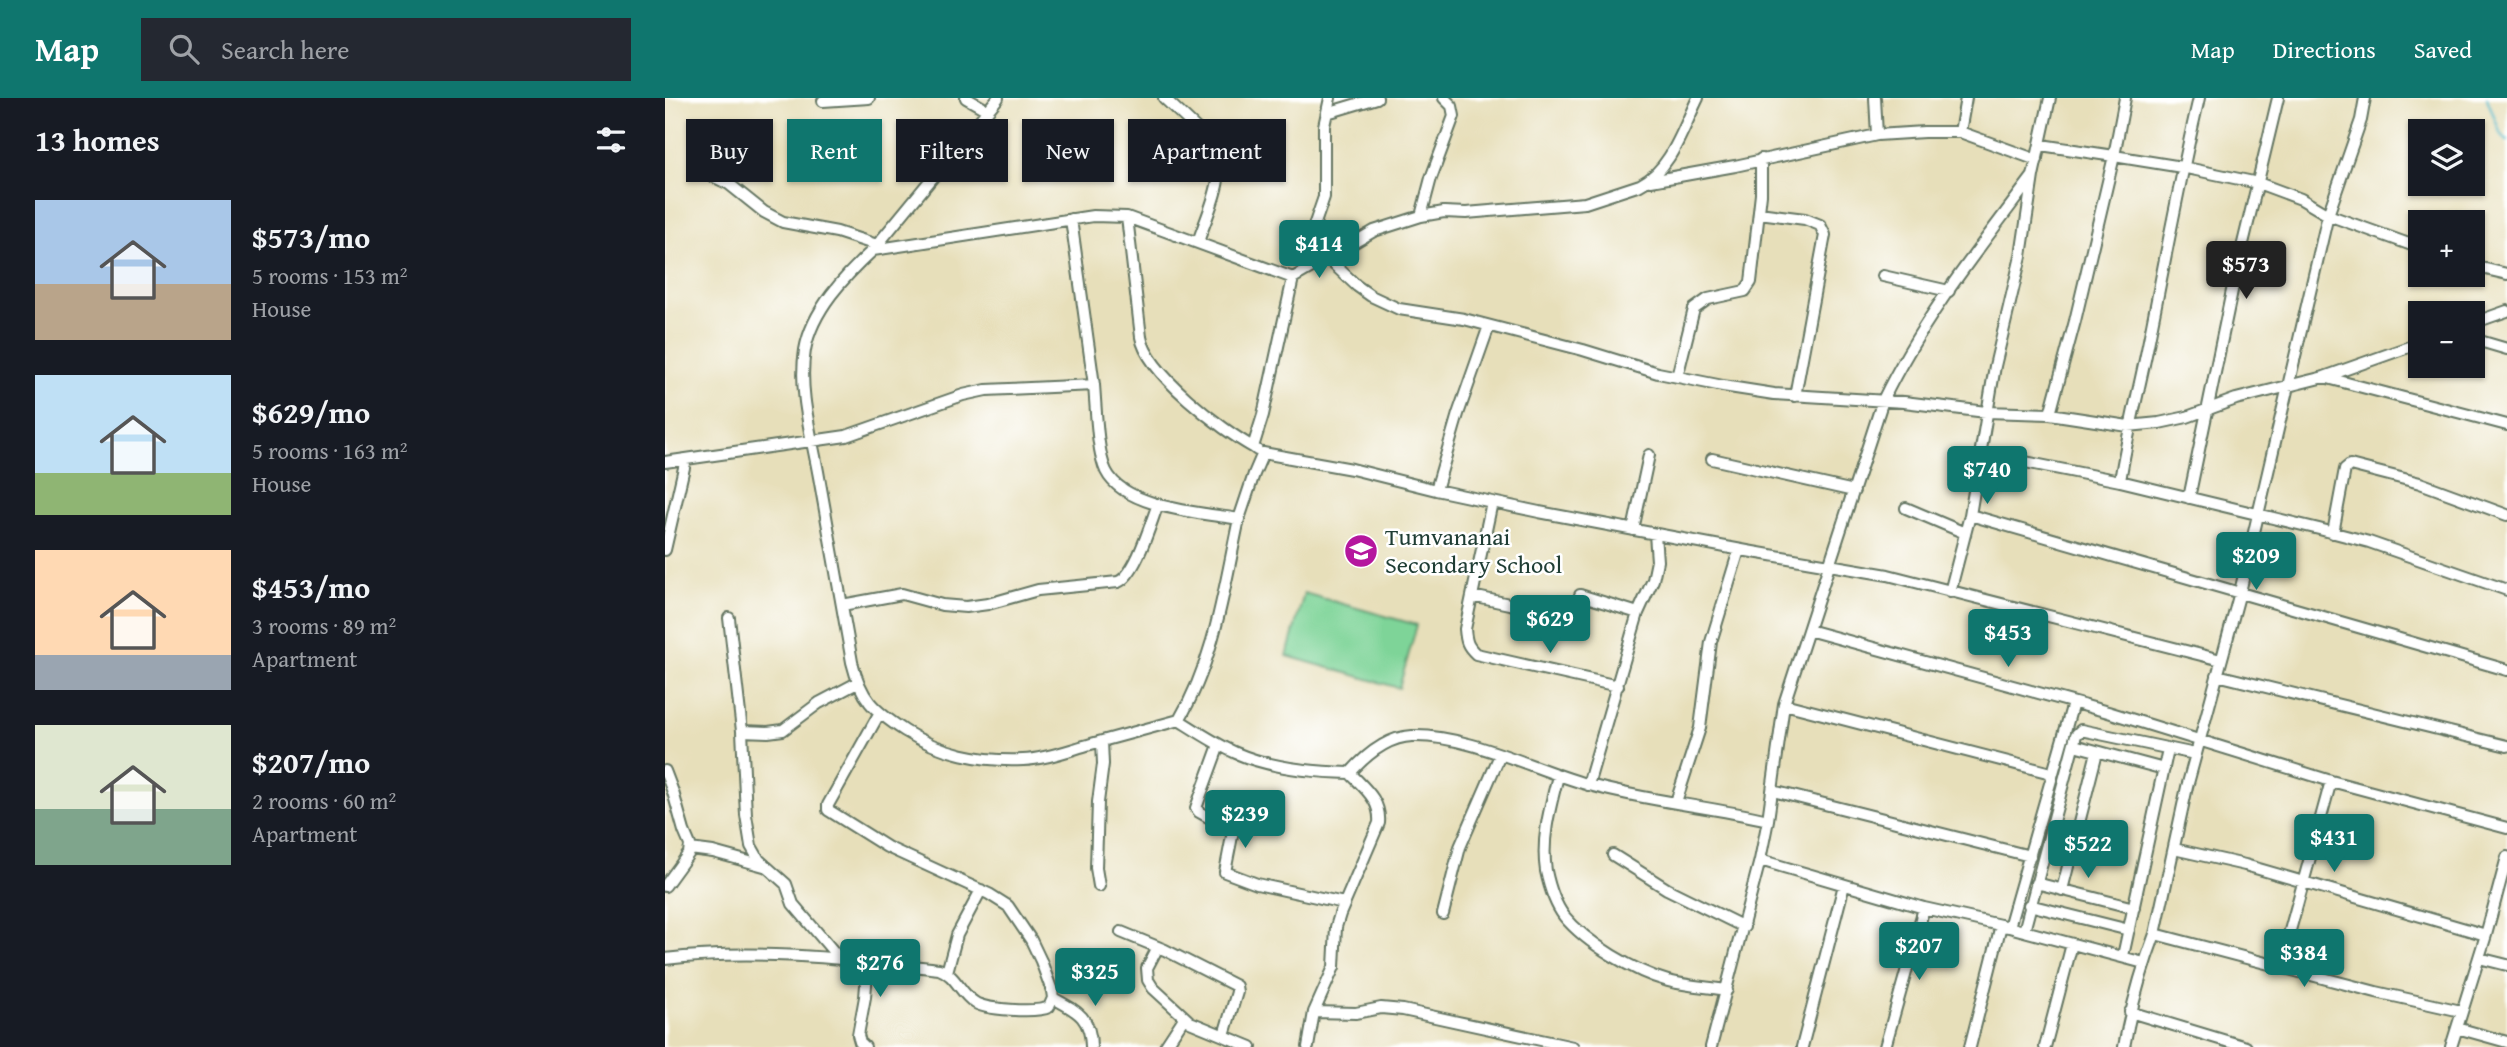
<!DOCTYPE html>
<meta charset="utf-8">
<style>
body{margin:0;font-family:"Gentium Book Plus",serif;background:#242831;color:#f1f3f6;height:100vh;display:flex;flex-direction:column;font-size:26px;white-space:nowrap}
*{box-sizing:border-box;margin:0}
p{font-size:23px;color:#9ea1a6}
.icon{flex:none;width:38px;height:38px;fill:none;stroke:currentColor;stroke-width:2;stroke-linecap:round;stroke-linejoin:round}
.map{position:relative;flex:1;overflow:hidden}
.drawer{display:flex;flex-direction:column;background:#171b24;width:665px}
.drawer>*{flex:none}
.hud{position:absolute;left:21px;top:21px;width:665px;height:63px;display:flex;gap:14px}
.fabs{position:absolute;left:1743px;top:21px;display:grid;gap:14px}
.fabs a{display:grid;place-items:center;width:77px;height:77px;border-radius:0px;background:#171b24;box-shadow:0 2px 5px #0004;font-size:35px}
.price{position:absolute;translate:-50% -60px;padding:0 16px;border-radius:7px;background:#0f766e;color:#fff;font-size:23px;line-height:46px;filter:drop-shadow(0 2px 4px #0008)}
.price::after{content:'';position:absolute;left:50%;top:42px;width:21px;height:16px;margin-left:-10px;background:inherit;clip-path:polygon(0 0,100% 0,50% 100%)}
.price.current{background:#222;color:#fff}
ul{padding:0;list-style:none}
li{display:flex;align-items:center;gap:21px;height:175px;padding:0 35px}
li span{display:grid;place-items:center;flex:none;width:196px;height:140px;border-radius:0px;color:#555}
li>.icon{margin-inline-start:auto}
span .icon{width:84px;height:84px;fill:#fffc;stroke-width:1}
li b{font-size:30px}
h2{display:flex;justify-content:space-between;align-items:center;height:84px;padding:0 35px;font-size:30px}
.pill{padding:0 24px;border-radius:0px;background:#171b24;box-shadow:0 2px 5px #0004;font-size:24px;line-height:63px}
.pill.current{background:#0f766e;color:#fff}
header{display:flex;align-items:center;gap:42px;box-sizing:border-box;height:98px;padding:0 35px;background:#0f766e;color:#fff}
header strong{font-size:33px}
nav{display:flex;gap:38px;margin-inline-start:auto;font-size:24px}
.search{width:490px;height:63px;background:#242831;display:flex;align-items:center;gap:18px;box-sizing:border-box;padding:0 24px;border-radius:0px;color:#9ea1a6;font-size:26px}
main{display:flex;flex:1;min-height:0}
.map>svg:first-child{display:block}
.garden{fill:#7ed498;stroke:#4e8866;stroke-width:2}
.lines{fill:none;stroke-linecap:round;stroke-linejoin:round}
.stream{stroke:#4ab6c6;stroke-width:2.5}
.minor-casing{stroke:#657663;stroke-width:14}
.minor{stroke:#fff;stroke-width:10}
.labels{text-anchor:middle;stroke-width:5;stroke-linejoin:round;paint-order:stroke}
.poi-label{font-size:24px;fill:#1f3d34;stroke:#fff;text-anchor:start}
</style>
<header>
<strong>Map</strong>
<div class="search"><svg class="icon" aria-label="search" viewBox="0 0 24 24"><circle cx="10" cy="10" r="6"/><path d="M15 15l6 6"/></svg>Search here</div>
<nav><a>Map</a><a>Directions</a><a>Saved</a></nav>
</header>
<main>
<section class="drawer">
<h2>13 homes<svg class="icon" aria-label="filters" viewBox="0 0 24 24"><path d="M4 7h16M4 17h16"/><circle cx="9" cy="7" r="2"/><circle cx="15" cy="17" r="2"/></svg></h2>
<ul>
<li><span style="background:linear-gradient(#a9c7e8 60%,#b9a48a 0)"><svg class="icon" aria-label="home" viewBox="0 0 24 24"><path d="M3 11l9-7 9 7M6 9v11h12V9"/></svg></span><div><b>$573/mo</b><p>5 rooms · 153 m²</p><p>House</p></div></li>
<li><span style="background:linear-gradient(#bfe0f5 70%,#8fb573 0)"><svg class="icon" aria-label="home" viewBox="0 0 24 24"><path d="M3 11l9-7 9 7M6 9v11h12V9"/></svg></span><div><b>$629/mo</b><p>5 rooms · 163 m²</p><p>House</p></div></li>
<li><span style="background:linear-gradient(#ffd9b3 75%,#9aa5b1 0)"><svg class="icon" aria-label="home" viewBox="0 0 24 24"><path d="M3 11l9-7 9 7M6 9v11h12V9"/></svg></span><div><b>$453/mo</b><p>3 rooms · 89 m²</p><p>Apartment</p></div></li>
<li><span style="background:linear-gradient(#dfe7d0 60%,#7fa58c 0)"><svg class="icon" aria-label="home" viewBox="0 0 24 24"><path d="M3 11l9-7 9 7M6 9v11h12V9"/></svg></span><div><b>$207/mo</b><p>2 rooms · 60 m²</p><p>Apartment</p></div></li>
</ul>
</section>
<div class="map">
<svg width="1842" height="949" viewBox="0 0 1842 949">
<rect width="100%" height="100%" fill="#fff"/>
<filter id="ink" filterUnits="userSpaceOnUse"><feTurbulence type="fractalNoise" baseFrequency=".0143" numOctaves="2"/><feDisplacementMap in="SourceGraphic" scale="14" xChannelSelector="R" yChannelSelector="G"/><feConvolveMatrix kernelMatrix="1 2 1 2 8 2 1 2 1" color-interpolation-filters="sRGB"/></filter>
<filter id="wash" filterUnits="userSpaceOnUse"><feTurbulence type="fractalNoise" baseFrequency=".00686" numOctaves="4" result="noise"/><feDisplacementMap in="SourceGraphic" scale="28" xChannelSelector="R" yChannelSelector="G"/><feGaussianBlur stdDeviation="1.57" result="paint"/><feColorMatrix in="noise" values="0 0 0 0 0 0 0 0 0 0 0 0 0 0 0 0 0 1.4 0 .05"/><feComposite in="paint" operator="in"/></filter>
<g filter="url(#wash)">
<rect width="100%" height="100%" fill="#e7dfba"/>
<!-- garden -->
<path class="garden" d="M639,495L752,527L734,590L622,558Z"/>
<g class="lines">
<!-- stream -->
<path class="stream" d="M1822,0L1835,34L1842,43"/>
</g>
</g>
<g filter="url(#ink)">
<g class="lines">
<!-- minor casing -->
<g class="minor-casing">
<path id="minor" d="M301,0L322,12
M333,0L208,152C180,178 147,212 140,252C133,293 147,339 154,379C165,441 176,502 187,564C196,601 208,612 240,633C275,655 317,664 358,662C381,661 404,652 426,646C455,638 485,630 514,622C550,561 559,490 574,421
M499,0L549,47C564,75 542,116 533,144
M665,0L659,28V99L649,128V137L651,145L661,159L692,188L706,198L734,211L799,221L918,252L993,275L1058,288L1109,296L1239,304L1321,314L1385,316L1463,328L1494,325L1522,319L1571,301L1659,279L1755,245
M1210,0L1212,37
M158,3L204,0
M662,15L712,0
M1295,34L1301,0
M1376,47L1449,58L1460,0
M43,76L64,86L99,114L118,124L172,134L212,147
M986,83L1070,68L1212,37L1259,34H1295L1372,62
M1094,115L1140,121L1155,127L1160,137L1130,298
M756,118L766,80L789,18L787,8L779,0
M462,119L476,239C482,275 557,332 588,349
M406,121L429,287
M208,152L428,118L462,119L628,180L709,133L756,118L779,114L801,115L920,105L975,87C1006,72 1018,30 1033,0
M1808,168L1842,176
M1218,178L1284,193
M1808,225L1842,213
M1808,241L1842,251
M1012,279L1029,211L1043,201L1080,193L1086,184L1096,96V61
M1659,279L1842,327
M1385,316L1410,223L1449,58L1517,69L1593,85L1636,101L1663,117L1755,150
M592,352L588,349L598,317L628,180
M1315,355L1455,383L1654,431L1704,444L1842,492
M1047,361L1189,393
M0,364L181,338L298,297L321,292L429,287C431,310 432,354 441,373C459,410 538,415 574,421L589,376L598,355L687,371L771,392L874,414L1082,453L1223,477L1556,562
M1455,383C1462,338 1473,296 1482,252C1499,168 1514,84 1534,0
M771,392L793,316L824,228
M1524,400L1569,183L1613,0
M827,404L800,531C801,543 802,548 811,556L953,588
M1241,410L1300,435
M1305,417L1842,572
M968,432L984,357
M1668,435L1680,371L1685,367L1755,385L1842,417
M0,452L21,361
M1285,494L1305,417L1330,268L1356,158L1368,78L1385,0
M915,497L973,515
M807,498L881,514
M177,507L237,496L277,507L301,509L323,506L373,492L453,484C471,477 486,424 493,406
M64,520L77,633L81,717L86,748L94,762L121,786L128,806L174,860
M1143,532L1443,614L1666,683L1842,730
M1552,577L1842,648
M1119,606L1386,675
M514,622C533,634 551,646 571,655C605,670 648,674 685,675C701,657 722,639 747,638C801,636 868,671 921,686C980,703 1043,708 1103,722
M77,633L103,634L118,632L154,605L192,585
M554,647L531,710L534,714L568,733L560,774L592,786L679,805
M1409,647L1499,671
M0,673L8,694L19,733L25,747L24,755L0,788
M893,678C885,709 876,741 881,773C884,787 890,806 899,818C921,845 970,874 1003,883C1022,888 1043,889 1062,892
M923,687L973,515L988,482L992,463L990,436
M1108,693L1365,758
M1011,704L1035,630L1046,544L1074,452
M25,751L48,754L99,768
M1509,751L1580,767L1821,837
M948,757L1002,791L1079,829
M1095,762L1259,810L1344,829L1479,865
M1371,785L1469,810
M434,788L431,770L433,704L438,666L437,643
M1397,792L1432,654
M1364,807L1464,832
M778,816L795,749L835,657
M1344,829L1408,605
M1359,833L1411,637L1416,632L1530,656
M456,834L500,852L571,888L572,894L559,937
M1490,836L1711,894L1796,913
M493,849L482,870L483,882L488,890L525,924L586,949
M1458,858L1503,651
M1814,860L1842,867
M0,861C91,850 183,861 274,871C291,877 295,895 309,904C319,912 372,915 384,909L388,900L387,893L376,863L366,842L343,808L324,796L222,749L163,712V707L214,616
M1615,869L1666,683
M282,874L292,837L316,792
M388,900C412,913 426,919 426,949
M649,914L669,869L671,829L675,816L714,725C716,702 699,690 685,675
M1465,914L1581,949
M1792,930L1842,944
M200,949L195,944L193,937L200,899L203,863
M500,949L519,920
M643,949L649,914L691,915L716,910L738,912L908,949
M1046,949L1095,762L1103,722L1119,606L1218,302C1257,221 1314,150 1368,78
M1137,949L1179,787
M1220,949L1259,810
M1305,949L1336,827
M1380,949L1407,846
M1459,949C1466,910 1476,873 1490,836L1522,689L1575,494L1663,117L1696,22L1700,0
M1786,949L1821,837L1842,759"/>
</g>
<!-- minor -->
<use href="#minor" class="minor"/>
</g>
</g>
<!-- icons -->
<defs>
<g id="school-disc" transform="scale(1.75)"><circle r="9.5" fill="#b5179e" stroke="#fff"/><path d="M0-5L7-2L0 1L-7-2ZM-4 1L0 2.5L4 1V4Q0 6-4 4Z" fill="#fff"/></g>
</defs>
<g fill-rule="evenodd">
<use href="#school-disc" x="696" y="453"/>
</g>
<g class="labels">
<!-- poi labels -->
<g class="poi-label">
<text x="720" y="447">Tumvananai<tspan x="720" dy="28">Secondary School</tspan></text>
</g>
</g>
</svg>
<div class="fabs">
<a><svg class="icon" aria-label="layers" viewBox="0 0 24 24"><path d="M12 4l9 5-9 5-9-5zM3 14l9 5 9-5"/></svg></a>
<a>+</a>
<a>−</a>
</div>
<b class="price" style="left:654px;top:182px">$414</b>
<b class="price current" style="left:1581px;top:203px">$573</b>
<b class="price" style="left:1322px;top:408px">$740</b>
<b class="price" style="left:1591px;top:494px">$209</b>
<b class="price" style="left:885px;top:557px">$629</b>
<b class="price" style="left:1343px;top:571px">$453</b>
<b class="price" style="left:580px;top:752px">$239</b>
<b class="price" style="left:1669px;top:776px">$431</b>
<b class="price" style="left:1423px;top:782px">$522</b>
<b class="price" style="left:1254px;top:884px">$207</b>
<b class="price" style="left:1639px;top:891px">$384</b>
<b class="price" style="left:215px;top:901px">$276</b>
<b class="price" style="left:430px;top:910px">$325</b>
<div class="hud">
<a class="pill">Buy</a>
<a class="pill current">Rent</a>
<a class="pill">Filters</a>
<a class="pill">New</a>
<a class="pill">Apartment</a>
</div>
</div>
</main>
